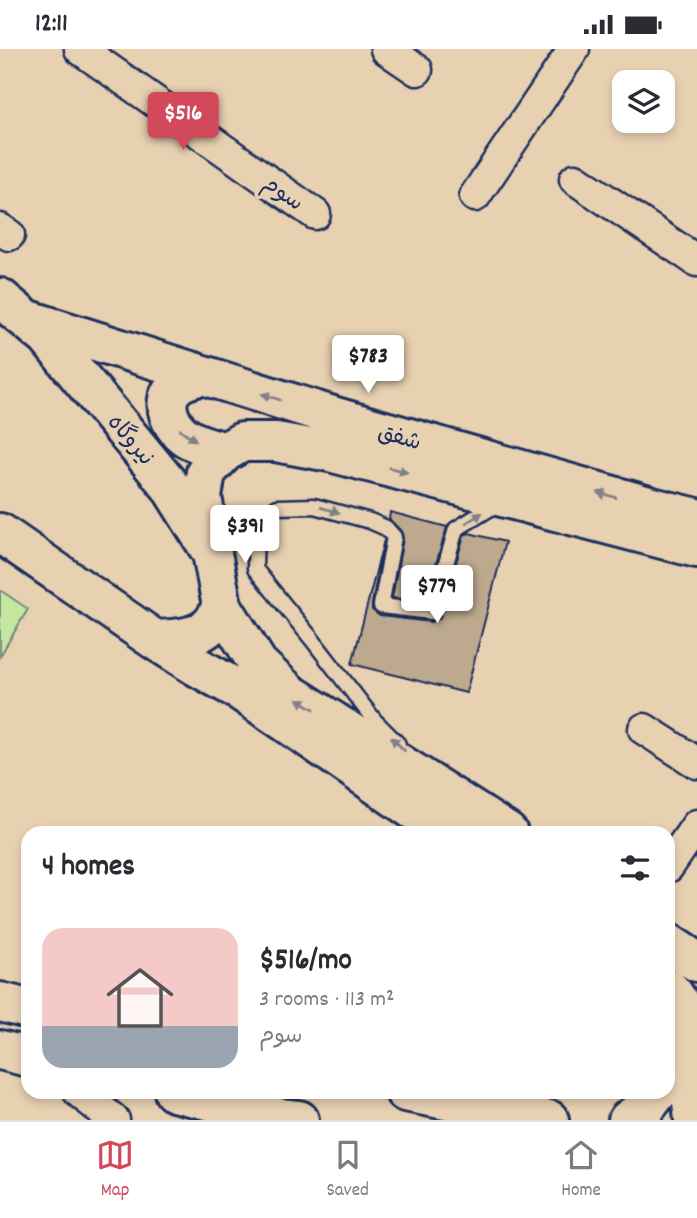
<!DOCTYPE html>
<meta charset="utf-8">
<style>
body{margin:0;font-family:Dekko,"Playpen Sans Arabic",sans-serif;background:#f2f2f3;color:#2b2b33;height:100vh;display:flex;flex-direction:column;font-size:26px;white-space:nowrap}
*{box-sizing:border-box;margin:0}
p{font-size:23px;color:#7c7c81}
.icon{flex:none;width:38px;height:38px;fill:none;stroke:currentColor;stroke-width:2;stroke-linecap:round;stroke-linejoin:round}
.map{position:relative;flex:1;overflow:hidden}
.details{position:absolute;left:21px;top:777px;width:654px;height:273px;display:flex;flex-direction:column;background:#fff;border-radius:21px;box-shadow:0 4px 10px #0003}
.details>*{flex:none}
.controls{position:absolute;left:612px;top:21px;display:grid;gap:14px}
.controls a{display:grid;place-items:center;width:63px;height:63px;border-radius:14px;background:#fff;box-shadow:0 4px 10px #0003;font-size:35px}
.price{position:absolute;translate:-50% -60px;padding:0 16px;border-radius:7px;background:#fff;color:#222;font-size:23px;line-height:46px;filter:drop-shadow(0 2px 4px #0008)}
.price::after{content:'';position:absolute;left:50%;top:42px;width:21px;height:16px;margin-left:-10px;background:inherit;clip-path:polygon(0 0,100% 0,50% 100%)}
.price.on{background:#d1495b;color:#fff}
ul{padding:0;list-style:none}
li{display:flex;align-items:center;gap:21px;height:175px;padding:0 21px}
li span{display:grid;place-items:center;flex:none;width:196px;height:140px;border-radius:21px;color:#555}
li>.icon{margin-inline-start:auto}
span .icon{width:84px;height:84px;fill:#fffc;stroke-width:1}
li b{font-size:30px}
h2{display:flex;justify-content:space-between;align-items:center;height:84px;padding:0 21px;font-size:30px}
.status{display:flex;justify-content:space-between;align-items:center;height:49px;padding:0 35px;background:#fff;direction:ltr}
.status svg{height:19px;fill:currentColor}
.tabs{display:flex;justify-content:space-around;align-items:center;height:98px;border-top:2px solid #e1e1e2;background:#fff;font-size:19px;color:#7c7c81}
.tabs a{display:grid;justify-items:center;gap:4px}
.tabs .on{color:#d1495b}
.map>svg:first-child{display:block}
.green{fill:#c6e7a0;stroke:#708b7f;stroke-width:2}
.building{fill:#bca98e;stroke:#1b2f5e;stroke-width:2}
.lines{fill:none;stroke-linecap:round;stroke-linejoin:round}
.lane-casing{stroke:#1b2f5e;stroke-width:19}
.street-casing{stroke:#1b2f5e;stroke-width:35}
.secondary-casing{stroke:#1b2f5e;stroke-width:44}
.primary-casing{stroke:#1b2f5e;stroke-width:44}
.lane{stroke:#e8d1b1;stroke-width:14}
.street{stroke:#e8d1b1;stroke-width:30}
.secondary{stroke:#e8d1b1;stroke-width:38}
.primary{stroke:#e8d1b1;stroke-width:38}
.oneway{fill:#828088}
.labels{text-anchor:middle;stroke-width:7;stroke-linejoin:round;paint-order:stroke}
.street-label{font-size:23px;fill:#1b2f5e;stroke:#e8d1b1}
</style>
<div class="status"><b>12:11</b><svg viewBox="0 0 49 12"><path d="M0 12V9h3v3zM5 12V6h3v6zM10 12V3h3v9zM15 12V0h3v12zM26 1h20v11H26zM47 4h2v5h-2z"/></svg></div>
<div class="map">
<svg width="697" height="1071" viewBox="0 0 697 1071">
<rect width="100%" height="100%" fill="#e8d1b1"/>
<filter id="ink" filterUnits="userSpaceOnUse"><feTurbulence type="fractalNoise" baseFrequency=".0143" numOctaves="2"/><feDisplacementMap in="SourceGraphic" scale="14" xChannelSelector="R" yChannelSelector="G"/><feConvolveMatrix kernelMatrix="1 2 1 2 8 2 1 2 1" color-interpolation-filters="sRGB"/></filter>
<g filter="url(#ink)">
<!-- green -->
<path class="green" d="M0,541L28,560L0,607Z"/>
<!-- building -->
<path class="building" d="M390,463L447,478L425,552L392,549L403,489L401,482L389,470Z
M469,484L505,493L466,644L352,615L384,491L372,555V561L380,567L431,573L439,570L441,566L464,486Z"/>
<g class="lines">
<!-- lane casing -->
<g class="lane-casing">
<path id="lane" d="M398,695L375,672L311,589L255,520L256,477L277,458L314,457L370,472L386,479L394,488L381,557L432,563L456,480L499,454"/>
</g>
<!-- street casing -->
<g class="street-casing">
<path id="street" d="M80,0L315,165
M386,0L417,21
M575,130L697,212
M475,147L574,0
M0,180L9,186
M644,680L697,714
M668,818L697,776
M79,1043L114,1071"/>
</g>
<!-- secondary casing -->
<g class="secondary-casing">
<path id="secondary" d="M0,249L47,288L170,437L212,504L222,557C219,562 217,568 213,573C200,590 174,590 155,591L0,484
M26,270L339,369L652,458L697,469
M203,326C193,329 181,331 174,339C159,355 172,381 189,390C199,396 213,399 225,403
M210,492L202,448L206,423L225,403L242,393H276L330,403L697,499
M222,557L258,615L289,644L508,784
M155,591L196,617L239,641L447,784
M668,894L697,913
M668,939C694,965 692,1005 691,1038C691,1049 693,1060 694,1071
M628,1071L647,1057L658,1043"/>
</g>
<!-- primary casing -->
<g class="primary-casing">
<path id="primary" d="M0,953L28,960
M0,1001L28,1008
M174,1043L282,1069L299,1071
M405,1043L549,1071"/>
</g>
<!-- lane -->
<use href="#lane" class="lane"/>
<!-- street -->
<use href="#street" class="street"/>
<!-- secondary -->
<use href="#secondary" class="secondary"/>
<!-- primary -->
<use href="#primary" class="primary"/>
</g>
<!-- one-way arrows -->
<defs><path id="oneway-solid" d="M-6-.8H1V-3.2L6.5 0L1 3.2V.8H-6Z" transform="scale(1.75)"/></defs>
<g class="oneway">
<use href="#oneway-solid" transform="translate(271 348) rotate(-162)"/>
<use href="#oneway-solid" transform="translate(188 386) rotate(35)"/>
<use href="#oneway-solid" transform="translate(398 421) rotate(15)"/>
<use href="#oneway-solid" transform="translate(607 446) rotate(-164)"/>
<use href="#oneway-solid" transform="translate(330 461) rotate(16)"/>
<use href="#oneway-solid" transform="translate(474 469) rotate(-32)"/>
<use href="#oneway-solid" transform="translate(306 655) rotate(-148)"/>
<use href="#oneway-solid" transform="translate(398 695) rotate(-135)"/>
</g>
</g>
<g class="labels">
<!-- street labels -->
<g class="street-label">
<text transform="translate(284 143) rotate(35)" y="8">سوم</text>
<text transform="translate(400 387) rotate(16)" y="8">شفق</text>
<text transform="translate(132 390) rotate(50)" y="8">نیروگاه</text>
</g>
</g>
</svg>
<div class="controls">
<a><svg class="icon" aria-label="layers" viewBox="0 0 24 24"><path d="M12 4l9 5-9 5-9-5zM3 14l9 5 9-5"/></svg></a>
</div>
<b class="price on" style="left:183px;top:103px">$516</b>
<b class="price" style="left:368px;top:346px">$783</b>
<b class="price" style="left:245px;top:516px">$391</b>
<b class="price" style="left:437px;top:576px">$779</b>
<section class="details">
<h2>4 homes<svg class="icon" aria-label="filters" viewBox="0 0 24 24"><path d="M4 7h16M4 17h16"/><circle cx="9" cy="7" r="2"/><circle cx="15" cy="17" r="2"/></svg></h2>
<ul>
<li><span style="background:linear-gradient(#f6c9c9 70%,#9aa5b1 0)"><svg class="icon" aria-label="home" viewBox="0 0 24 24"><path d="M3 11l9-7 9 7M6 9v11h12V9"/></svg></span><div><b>$516/mo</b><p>3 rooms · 113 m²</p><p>سوم</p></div></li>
</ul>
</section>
</div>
<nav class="tabs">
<a class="on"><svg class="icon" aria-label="map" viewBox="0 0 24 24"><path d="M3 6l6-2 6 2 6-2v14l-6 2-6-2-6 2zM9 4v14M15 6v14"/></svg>Map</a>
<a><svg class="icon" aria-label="saved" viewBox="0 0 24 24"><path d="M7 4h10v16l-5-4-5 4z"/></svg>Saved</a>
<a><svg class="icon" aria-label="home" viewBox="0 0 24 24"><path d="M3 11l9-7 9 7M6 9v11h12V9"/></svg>Home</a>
</nav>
